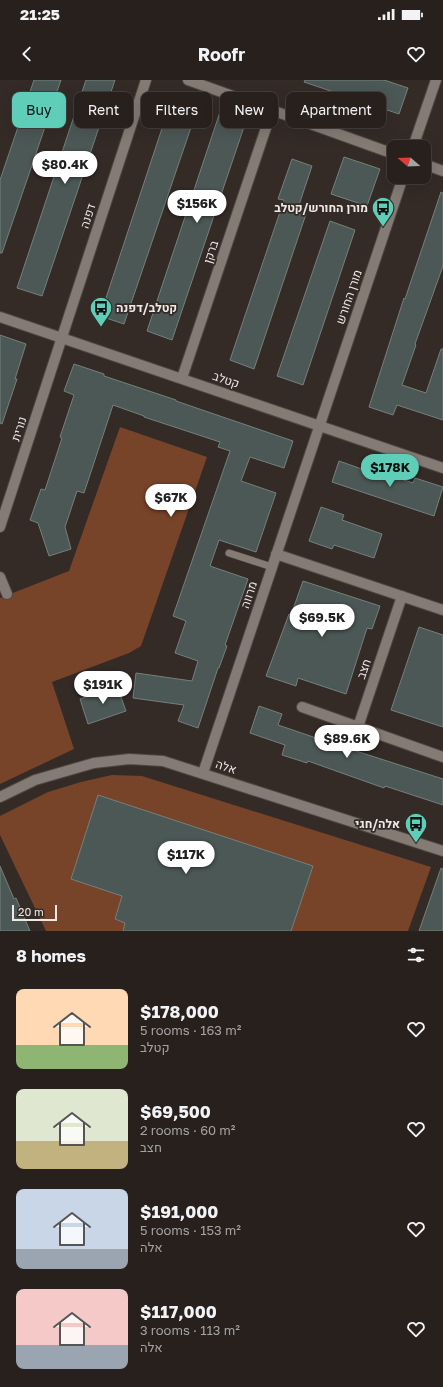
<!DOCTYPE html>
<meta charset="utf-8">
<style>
body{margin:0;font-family:"Golos Text",Heebo,sans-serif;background:#332d2a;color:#f1f3f6;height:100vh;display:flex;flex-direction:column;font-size:15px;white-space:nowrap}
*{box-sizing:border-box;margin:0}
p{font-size:13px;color:#a4a3a4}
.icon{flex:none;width:22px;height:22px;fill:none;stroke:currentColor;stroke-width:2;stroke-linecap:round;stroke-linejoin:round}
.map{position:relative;height:851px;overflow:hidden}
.side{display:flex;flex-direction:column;background:#27201d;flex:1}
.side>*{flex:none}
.hud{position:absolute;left:12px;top:12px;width:419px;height:36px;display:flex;gap:8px}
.needle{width:26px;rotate:289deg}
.fabs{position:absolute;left:387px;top:60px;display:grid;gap:8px}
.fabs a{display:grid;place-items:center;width:44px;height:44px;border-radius:8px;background:#27201d;box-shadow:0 4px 16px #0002,0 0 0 1px #433e3b;font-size:20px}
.scale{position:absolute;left:12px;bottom:10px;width:45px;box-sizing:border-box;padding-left:4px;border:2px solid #efe9e6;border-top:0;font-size:11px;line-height:14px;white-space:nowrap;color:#efe9e6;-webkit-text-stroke:3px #342b27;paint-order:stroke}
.price{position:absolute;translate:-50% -34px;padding:0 9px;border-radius:14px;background:#fff;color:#222;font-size:13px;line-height:26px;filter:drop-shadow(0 1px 2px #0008)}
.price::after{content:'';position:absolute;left:50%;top:24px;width:12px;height:9px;margin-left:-6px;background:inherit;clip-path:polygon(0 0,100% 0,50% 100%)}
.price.on{background:#5eceb8;color:#111}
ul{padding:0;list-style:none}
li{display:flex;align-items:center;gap:12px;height:100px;padding:0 16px}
li span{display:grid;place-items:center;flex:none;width:112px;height:80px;border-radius:8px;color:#555}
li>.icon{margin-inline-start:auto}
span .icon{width:48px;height:48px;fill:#fffc;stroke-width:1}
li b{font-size:17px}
h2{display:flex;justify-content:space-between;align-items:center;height:48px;padding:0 16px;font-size:17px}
.tag{padding:0 14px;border-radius:8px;background:#27201d;box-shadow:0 4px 16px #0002,0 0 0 1px #433e3b;font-size:14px;line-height:36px}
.tag.on{background:#5eceb8;color:#111}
.status{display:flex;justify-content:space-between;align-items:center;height:28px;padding:0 20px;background:#27201d;direction:ltr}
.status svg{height:11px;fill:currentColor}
header{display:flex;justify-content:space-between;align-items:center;height:52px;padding:0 16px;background:#27201d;font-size:18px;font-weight:700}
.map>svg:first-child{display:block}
.green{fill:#774429}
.building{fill:#4c5855;stroke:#74807d}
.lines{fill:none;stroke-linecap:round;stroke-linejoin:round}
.lane-casing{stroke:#4f4743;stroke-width:8}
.street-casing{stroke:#4f4743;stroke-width:12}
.secondary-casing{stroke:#4f4743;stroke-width:12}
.lane{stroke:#857b75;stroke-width:7}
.street{stroke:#857b75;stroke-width:10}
.secondary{stroke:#857b75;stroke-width:10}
.labels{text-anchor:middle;stroke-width:3.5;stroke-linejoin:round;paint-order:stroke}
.poi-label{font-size:12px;font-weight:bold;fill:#efe9e6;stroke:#342b27;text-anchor:end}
.street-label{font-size:12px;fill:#efe9e6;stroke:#342b27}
</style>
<div class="status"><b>21:25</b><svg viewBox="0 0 49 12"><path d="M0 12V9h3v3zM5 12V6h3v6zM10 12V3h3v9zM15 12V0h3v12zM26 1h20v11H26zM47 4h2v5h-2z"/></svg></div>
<header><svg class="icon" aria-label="back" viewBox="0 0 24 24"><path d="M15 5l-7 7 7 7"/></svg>Roofr<svg class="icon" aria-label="heart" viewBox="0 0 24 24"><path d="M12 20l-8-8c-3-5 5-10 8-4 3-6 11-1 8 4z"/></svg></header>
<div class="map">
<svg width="443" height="851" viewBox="0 0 443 851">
<rect width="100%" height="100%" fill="#342b27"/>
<!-- green -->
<path class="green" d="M120,347L207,377L141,566L129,573L52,602L74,669L0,704V518L69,491Z
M112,695L142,696L431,787L408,851H46L0,755V736L48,712L81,702Z"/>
<!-- building -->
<path class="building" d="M34,0H61L2,173H0V100Z
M86,0H115L42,216L17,208Z
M305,0H384L408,8L399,34L304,2Z
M174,12L200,21L124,244L100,236Z
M221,29L247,38L172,260L147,251Z
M344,77L380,89L367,126L331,114Z
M292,79L312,86L297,131L306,134L254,289L230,280L284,120L278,119Z
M441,112L443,113V186L415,264L416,265L402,305L426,313L441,269H443V340L397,325L393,335L369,327L404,218L405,219Z
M330,141L355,150L303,305L277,296Z
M0,255L26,264L15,299H17L2,344L0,343Z
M74,284L104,294V296L176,320V321L293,361L284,388L250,377L241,401L276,413L256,472L219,460L210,486L248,499L225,565L227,566L219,588H218L198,648L178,641L184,625L133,618L136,593L192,601L198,581L175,573L186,541L173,536L230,371L218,367L220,362L144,337V336L113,325L84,413L77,411L65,447L71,469L49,476L38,443L30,440L41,409L45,410L62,358L60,357L74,315L64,311Z
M339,381L376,394L377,391L413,403L415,398L443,407L434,436L332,402Z
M321,427L344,435L342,440L382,454L374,478L334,465L332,469L309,461Z
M303,501L380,526L372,549L367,548L346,614L298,598L296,606L266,596L289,534L291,535Z
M419,547L443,555V647L391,630Z
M117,606L126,631L88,644L80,619Z
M259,626L282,634L278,645L328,662L329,660L357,669L356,671L443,699V725L385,706L384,708L308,681L307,683L282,675L285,665L250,653Z
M98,715L313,786L291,851H123L125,843L115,839L122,816L71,799Z
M0,786L14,819L16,818L30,851H0Z
M441,788L443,789V851H419Z"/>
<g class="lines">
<!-- lane casing -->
<g class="lane-casing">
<path id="lane" d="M229,473L272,487"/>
</g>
<!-- street casing -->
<g class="street-casing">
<path id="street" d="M188,0L394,74
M413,67L436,0
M424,84L443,91
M0,237L443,388
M182,298L272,30
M0,447L146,0
M276,474L443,530
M0,497L7,514
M302,627L443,677
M358,647L402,516
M203,693L403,97"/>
</g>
<!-- secondary casing -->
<g class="secondary-casing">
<path id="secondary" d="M0,717L35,700L94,683L129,679L163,681L443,771"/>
</g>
<!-- lane -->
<use href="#lane" class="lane"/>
<!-- street -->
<use href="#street" class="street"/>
<!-- secondary -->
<use href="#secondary" class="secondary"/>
</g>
<!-- icons -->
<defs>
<g id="bus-pin" transform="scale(1.15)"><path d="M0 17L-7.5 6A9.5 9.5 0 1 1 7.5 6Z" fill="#5eceb8" stroke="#342b27"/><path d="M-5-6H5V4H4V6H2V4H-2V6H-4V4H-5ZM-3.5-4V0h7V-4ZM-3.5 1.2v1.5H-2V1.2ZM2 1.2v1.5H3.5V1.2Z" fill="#111"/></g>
</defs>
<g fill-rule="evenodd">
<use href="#bus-pin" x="383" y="128"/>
<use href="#bus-pin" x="101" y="228"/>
<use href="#bus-pin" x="416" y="744"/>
</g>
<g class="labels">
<!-- poi labels -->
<g class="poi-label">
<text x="368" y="132">מורן החורש/קטלב</text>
<text x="116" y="232" text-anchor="start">קטלב/דפנה</text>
<text x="400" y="748">אלה/חגי</text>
</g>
<!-- street labels -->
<g class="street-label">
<text transform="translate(88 136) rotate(-72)" y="4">דפנה</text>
<text transform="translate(211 172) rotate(-72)" y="4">ברקן</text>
<text transform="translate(349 217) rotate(-71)" y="4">מורן החורש</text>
<text transform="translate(226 300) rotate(19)" y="4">קטלב</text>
<text transform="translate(19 349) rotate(-72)" y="4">נורית</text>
<text transform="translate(249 515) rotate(-72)" y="4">מרווה</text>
<text transform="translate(364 589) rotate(-71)" y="4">חצב</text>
<text transform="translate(226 687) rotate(18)" y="4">אלה</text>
</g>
</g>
</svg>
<div class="fabs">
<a><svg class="needle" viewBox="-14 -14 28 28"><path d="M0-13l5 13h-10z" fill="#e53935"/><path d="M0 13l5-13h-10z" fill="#a4a3a4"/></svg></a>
</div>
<div class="scale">20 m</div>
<b class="price" style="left:65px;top:105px">$80.4K</b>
<b class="price" style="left:197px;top:144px">$156K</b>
<b class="price on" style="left:390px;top:408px">$178K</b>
<b class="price" style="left:171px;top:438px">$67K</b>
<b class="price" style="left:322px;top:558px">$69.5K</b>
<b class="price" style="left:103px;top:625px">$191K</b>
<b class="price" style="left:347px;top:679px">$89.6K</b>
<b class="price" style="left:186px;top:795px">$117K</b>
<div class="hud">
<a class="tag on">Buy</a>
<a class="tag">Rent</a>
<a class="tag">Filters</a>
<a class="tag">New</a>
<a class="tag">Apartment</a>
</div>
</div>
<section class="side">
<h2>8 homes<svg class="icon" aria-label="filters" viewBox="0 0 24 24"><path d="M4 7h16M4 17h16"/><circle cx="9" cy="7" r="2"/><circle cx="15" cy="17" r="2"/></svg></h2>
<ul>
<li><span style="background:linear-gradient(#ffd9b3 70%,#8fb573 0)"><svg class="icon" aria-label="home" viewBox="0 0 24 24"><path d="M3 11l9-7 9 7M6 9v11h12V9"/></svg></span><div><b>$178,000</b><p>5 rooms · 163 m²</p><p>קטלב</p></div><svg class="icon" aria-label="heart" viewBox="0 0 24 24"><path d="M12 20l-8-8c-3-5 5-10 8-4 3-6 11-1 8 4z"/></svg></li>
<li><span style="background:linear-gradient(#dfe7d0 65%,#c2b280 0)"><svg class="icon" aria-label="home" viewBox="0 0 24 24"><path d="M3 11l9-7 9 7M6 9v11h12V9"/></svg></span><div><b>$69,500</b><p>2 rooms · 60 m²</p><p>חצב</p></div><svg class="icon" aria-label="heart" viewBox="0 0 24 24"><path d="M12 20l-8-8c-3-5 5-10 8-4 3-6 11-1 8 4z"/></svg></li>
<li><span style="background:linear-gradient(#c9d6e8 75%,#9aa5b1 0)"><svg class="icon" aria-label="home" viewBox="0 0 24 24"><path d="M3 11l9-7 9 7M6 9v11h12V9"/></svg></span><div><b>$191,000</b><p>5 rooms · 153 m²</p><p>אלה</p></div><svg class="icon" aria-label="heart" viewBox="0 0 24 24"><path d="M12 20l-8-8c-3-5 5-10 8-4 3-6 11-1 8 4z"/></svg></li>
<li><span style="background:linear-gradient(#f6c9c9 70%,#9aa5b1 0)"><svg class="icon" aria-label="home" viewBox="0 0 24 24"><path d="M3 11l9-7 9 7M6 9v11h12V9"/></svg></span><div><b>$117,000</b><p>3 rooms · 113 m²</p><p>אלה</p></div><svg class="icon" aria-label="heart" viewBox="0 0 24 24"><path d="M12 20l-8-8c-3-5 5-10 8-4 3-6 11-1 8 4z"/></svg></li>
</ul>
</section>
